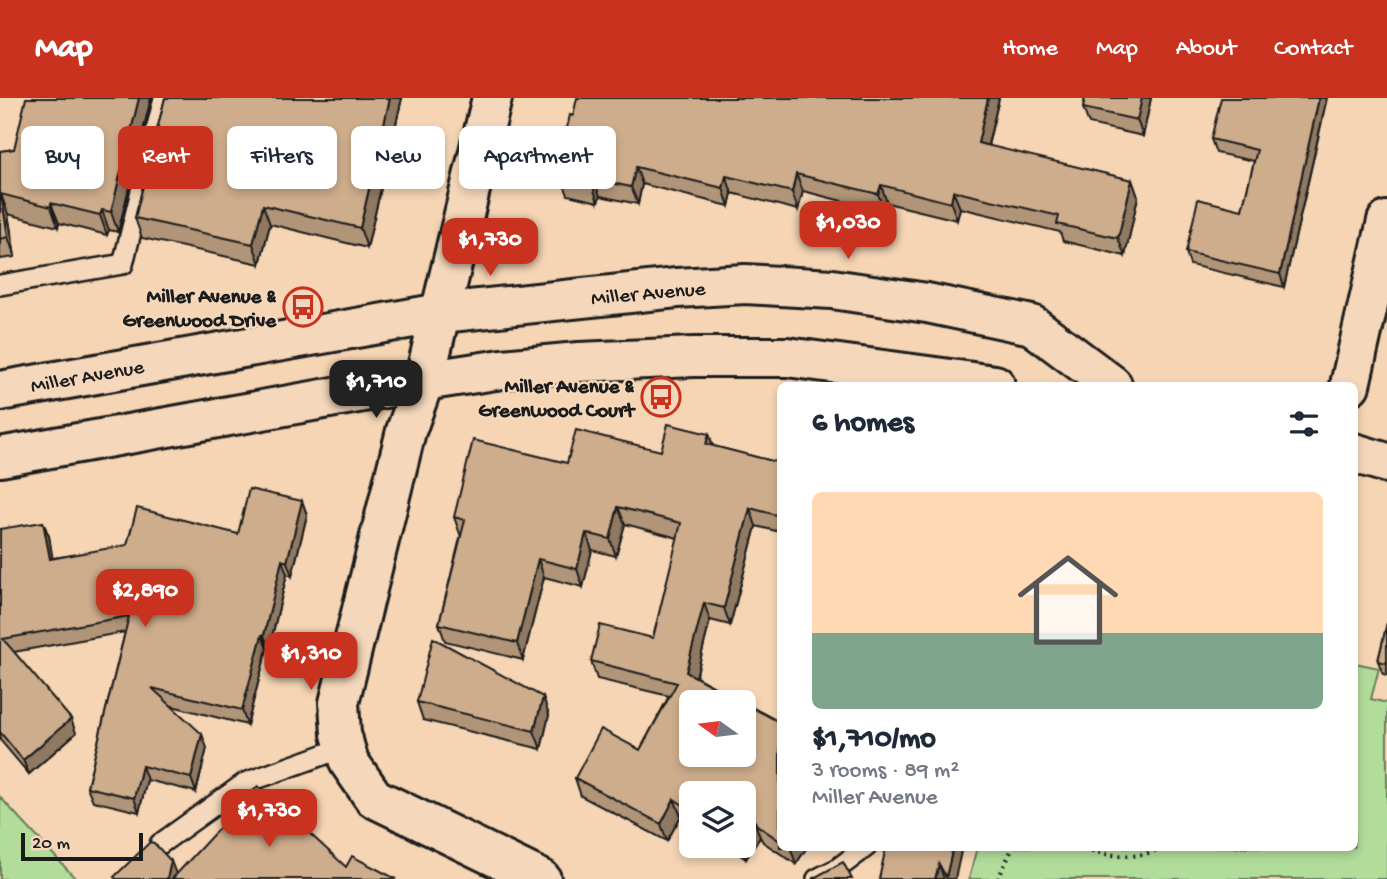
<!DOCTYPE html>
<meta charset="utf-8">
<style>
body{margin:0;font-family:"Gochi Hand",sans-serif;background:#f6f6f7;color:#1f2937;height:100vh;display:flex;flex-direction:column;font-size:26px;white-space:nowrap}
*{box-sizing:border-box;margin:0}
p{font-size:23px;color:#747a83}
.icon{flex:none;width:38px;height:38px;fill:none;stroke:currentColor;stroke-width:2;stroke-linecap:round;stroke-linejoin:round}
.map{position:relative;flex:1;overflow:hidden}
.panel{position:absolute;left:777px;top:284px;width:581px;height:469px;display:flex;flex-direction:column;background:#fff;border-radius:10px;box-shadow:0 4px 10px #0003}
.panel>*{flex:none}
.guide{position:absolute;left:21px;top:28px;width:651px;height:63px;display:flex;gap:14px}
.needle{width:46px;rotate:284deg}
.buttons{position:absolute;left:679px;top:592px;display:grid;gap:14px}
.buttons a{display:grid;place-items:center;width:77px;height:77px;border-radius:10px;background:#fff;box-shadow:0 4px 10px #0003;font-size:35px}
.scale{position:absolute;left:21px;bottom:18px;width:122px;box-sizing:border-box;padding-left:7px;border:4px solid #1c1c1c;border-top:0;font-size:19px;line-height:24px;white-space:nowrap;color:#1c1c1c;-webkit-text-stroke:5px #f5d8bb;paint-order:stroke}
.price{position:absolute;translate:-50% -60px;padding:0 16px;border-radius:14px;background:#c8321e;color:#fff;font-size:23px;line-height:46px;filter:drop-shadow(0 2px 4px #0008)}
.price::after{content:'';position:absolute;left:50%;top:42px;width:21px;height:16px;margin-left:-10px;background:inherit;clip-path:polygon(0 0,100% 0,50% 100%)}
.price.active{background:#222;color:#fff}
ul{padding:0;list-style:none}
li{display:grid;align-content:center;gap:14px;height:371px;padding:0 35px}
li span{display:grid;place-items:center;height:217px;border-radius:10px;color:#555}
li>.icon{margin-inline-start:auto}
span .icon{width:126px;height:126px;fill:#fffc;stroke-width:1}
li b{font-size:30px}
h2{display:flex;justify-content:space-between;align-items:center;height:84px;padding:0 35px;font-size:30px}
.pill{padding:0 24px;border-radius:10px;background:#fff;box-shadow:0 4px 10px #0003;font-size:24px;line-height:63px}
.pill.active{background:#c8321e;color:#fff}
header{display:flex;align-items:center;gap:42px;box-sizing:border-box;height:98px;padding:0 35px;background:#c8321e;color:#fff}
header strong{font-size:33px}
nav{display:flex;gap:38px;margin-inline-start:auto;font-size:24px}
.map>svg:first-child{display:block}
.green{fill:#b1dc9a;stroke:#667c5b;stroke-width:2}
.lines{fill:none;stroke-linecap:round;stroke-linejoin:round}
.service-casing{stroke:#1c1c1c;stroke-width:24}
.minor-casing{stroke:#1c1c1c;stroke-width:44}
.secondary-casing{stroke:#1c1c1c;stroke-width:44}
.path{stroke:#1c1c1c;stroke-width:4.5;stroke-dasharray:2 5;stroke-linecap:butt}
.service{stroke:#f5d8bb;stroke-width:19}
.minor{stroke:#f5d8bb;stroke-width:38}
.secondary{stroke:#f5d8bb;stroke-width:38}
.wall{fill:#b19578;stroke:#1c1c1c;stroke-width:2}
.shaded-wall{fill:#907962;stroke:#1c1c1c;stroke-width:2}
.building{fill:#cead8c;stroke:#1c1c1c;stroke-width:2}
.labels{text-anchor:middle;stroke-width:5;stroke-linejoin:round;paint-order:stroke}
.street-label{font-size:21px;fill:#1c1c1c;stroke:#f5d8bb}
.poi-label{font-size:21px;font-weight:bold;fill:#1c1c1c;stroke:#f5d8bb;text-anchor:end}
</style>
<header>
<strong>Map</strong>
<nav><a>Home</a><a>Map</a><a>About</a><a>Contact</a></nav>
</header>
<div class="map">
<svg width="1387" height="781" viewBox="0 0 1387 781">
<rect width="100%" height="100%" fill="#f5d5b4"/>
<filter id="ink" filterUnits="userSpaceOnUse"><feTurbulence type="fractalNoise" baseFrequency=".0143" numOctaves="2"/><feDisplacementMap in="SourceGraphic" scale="14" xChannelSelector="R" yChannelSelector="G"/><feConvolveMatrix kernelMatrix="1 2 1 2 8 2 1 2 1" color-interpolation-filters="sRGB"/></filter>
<g filter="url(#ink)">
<!-- green -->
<path class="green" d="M1355,565L1379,570L1371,601L1387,605V781H969L977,749H1354Z
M0,699L76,781H0Z"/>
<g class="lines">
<!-- service casing -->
<g class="service-casing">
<path id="service" d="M0,187L123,166L164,0
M160,746L245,685L345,649
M817,781L837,771L866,749"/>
</g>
<!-- minor casing -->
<g class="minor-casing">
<path id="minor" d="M492,0L424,283L406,333L339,605L341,636L349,664L374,700L541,781
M1350,287L1387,123"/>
</g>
<!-- secondary casing -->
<g class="secondary-casing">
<path id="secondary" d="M0,293L441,215L677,190L745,186L832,191L927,205L1032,227L1112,287
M1354,355L1387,365
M0,359L424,283L502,271L579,264L694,259H787L995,287"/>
</g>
<!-- path -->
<path class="path" d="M1071,749C1099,754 1135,766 1161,749
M998,781L1013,749"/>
<!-- service -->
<use href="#service" class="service"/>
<!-- minor -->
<use href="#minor" class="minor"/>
<!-- secondary -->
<use href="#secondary" class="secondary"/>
</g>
<!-- wall -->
<path class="wall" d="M151,0L118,134L109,132L107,137L59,125L58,129L8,116L15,159L0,161V53L14,51Z
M165,0H402L367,150L270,126L260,166L142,140L135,120Z
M999,0L988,48L1132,82L1138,99L1125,158L1063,143L1060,134L960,110L957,122L887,105L885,114L803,93L798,112L732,95L729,108L642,86L638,106L600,98L598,104L568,97L561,79L565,67L561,56L573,18Z
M1085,0H1151L1143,38L1089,26L1083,10Z
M1322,23L1284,189L1190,167L1186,154L1242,112L1254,63L1216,55L1211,41Z
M709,336L713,348L780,365V434L756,428L730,527L710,522L696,579L777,623L780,617V749H807L796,766L763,744L760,739L746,761L726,747H744L691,695V725L681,718L667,743L581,698L575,680L640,652L669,598L597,581L591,563L653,540L678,440L625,426L616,458L592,452L583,489L544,479L523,562L445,543L439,526L461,436H460L454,419L567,365L661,353Z
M302,403L307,417L292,478L287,476L269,551H267L247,627L172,608L207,650L196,694L147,682L139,714L93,703L87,689L125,534L14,554L76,635L29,676L0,642V431L49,438L52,460L238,436Z
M1387,525V577L1383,576L1378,563Z
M417,604L549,617L541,651L423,622Z"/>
<!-- shaded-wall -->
<path class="shaded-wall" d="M139,0H151L118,134L111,114Z
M390,0H402L367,150L360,130Z
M988,0H999L984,63L978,45Z
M1142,0H1151L1143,38L1137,22Z
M1319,0H1327L1284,189L1280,176Z
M636,69L642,86L638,106L631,89Z
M796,76L803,93L798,112L792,94Z
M726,78L732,95L729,108L723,90Z
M593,81L600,98L598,104L592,86Z
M1132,82L1138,99L1125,158L1118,140Z
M881,87L887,105L885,114L878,96Z
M953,93L960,110L957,122L951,105Z
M1,96L8,116L15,159L8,139Z
M51,105L59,125L58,129L51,109Z
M263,107L270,126L260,166L253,146Z
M102,112L109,132L107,137L100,117Z
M709,336L715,354L706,346Z
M302,403L307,417L292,478L287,464Z
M618,409L625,426L616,458L610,441Z
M750,410L756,428L730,527L724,510Z
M43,424L49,438L55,475L50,461Z
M586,435L592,452L583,489L577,471Z
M538,461L544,479L523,562L517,545Z
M282,462L287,476L269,551L264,537Z
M704,505L710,522L693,591L686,574Z
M262,537L267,551L247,627L242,612Z
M543,599L549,617L541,651L534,633Z
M71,621L76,635L29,676L23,662Z
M202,636L207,650L196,694L191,680Z
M142,668L147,682L139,714L134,700Z
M674,701L681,718L667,743L661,726Z
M754,722L760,739L746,761L742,747H744V738Z
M790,749H807L796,766Z
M953,749H962L955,781H947L946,779Z
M171,763L176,776L175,781H167Z
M939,766L944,781H935Z"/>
<!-- building -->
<path class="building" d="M26,0H139L111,114L102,112L100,117L51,105V109L1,96L8,139L0,141V53L14,51Z
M165,0H390L360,130L263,107L253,146L135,120Z
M577,0H988L978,45L1132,82L1118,140L1057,126L1059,118L953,93L951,105L881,87L878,96L796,76L792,94L726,78L723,90L636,69L631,89L593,81L592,86L561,79L567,58L561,56L570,17L573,18Z
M1085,0H1142L1137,22L1083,10Z
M1221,0H1319L1280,176L1186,154L1198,101L1242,112L1257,52L1211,41Z
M668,326L709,336L706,346L780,365V418L750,410L724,510L704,505L686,574L742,604H691V656H744V605L777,623L780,617V743L757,727L754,722L744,738V695H691V712L674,701L661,726L575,680L601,631L640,652L677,585L591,563L600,527L653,540L681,425L618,409L610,441L586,435L577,471L538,461L517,545L439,526L465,422L454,419L473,342L567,365L576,332L661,353Z
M249,391L302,403L287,464L282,462L264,537H262L242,612L152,590L202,636L191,680L142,668L134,700L87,689L129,518L3,541L71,621L23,662L0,634V431L43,424L50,461L127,447L137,410L238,436Z
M1387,525V565L1378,563Z
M433,540L543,599L534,633L417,604Z
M258,688L346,769L352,758L396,781H172Z
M150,744L154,745L171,763L167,781H116L114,779Z
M886,749H953L946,779L939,766L935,781H879Z
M843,764L852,781H812Z"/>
</g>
<!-- icons -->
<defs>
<g id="bus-ring" transform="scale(2.0125)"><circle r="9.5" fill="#f5d8bb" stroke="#c8321e" stroke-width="1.5"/><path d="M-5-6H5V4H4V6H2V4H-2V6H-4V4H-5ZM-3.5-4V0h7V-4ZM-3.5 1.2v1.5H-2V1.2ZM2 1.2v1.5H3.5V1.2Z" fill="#c8321e"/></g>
</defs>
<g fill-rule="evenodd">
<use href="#bus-ring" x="303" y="209"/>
<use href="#bus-ring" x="661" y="299"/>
</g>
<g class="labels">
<!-- street labels -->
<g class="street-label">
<text transform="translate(648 194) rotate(-5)" y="7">Miller Avenue</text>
<text transform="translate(87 277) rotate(-10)" y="7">Miller Avenue</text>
</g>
<!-- poi labels -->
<g class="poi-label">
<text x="276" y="204">Miller Avenue &amp;<tspan x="276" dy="24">Greenwood Drive</tspan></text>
<text x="634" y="294">Miller Avenue &amp;<tspan x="634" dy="24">Greenwood Court</tspan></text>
</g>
</g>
</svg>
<div class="buttons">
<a><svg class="needle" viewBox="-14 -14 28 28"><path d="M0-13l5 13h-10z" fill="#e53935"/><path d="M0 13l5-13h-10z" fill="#747a83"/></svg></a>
<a><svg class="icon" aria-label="layers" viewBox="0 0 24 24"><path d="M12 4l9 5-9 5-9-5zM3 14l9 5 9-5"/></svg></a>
</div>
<div class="scale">20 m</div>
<b class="price" style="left:848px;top:163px">$1,030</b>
<b class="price" style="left:490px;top:180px">$1,730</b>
<b class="price active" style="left:376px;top:322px">$1,710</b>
<b class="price" style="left:145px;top:531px">$2,890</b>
<b class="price" style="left:311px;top:594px">$1,310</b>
<b class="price" style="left:269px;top:751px">$1,730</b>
<div class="guide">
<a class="pill">Buy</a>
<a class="pill active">Rent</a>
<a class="pill">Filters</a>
<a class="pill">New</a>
<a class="pill">Apartment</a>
</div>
<section class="panel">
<h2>6 homes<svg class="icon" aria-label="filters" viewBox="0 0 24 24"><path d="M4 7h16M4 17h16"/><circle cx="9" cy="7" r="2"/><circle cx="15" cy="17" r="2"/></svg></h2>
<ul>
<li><span style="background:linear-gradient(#ffd9b3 65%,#7fa58c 0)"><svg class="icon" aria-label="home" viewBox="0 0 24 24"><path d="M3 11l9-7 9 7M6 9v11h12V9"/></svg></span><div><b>$1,710/mo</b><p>3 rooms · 89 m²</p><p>Miller Avenue</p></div></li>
</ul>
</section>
</div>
